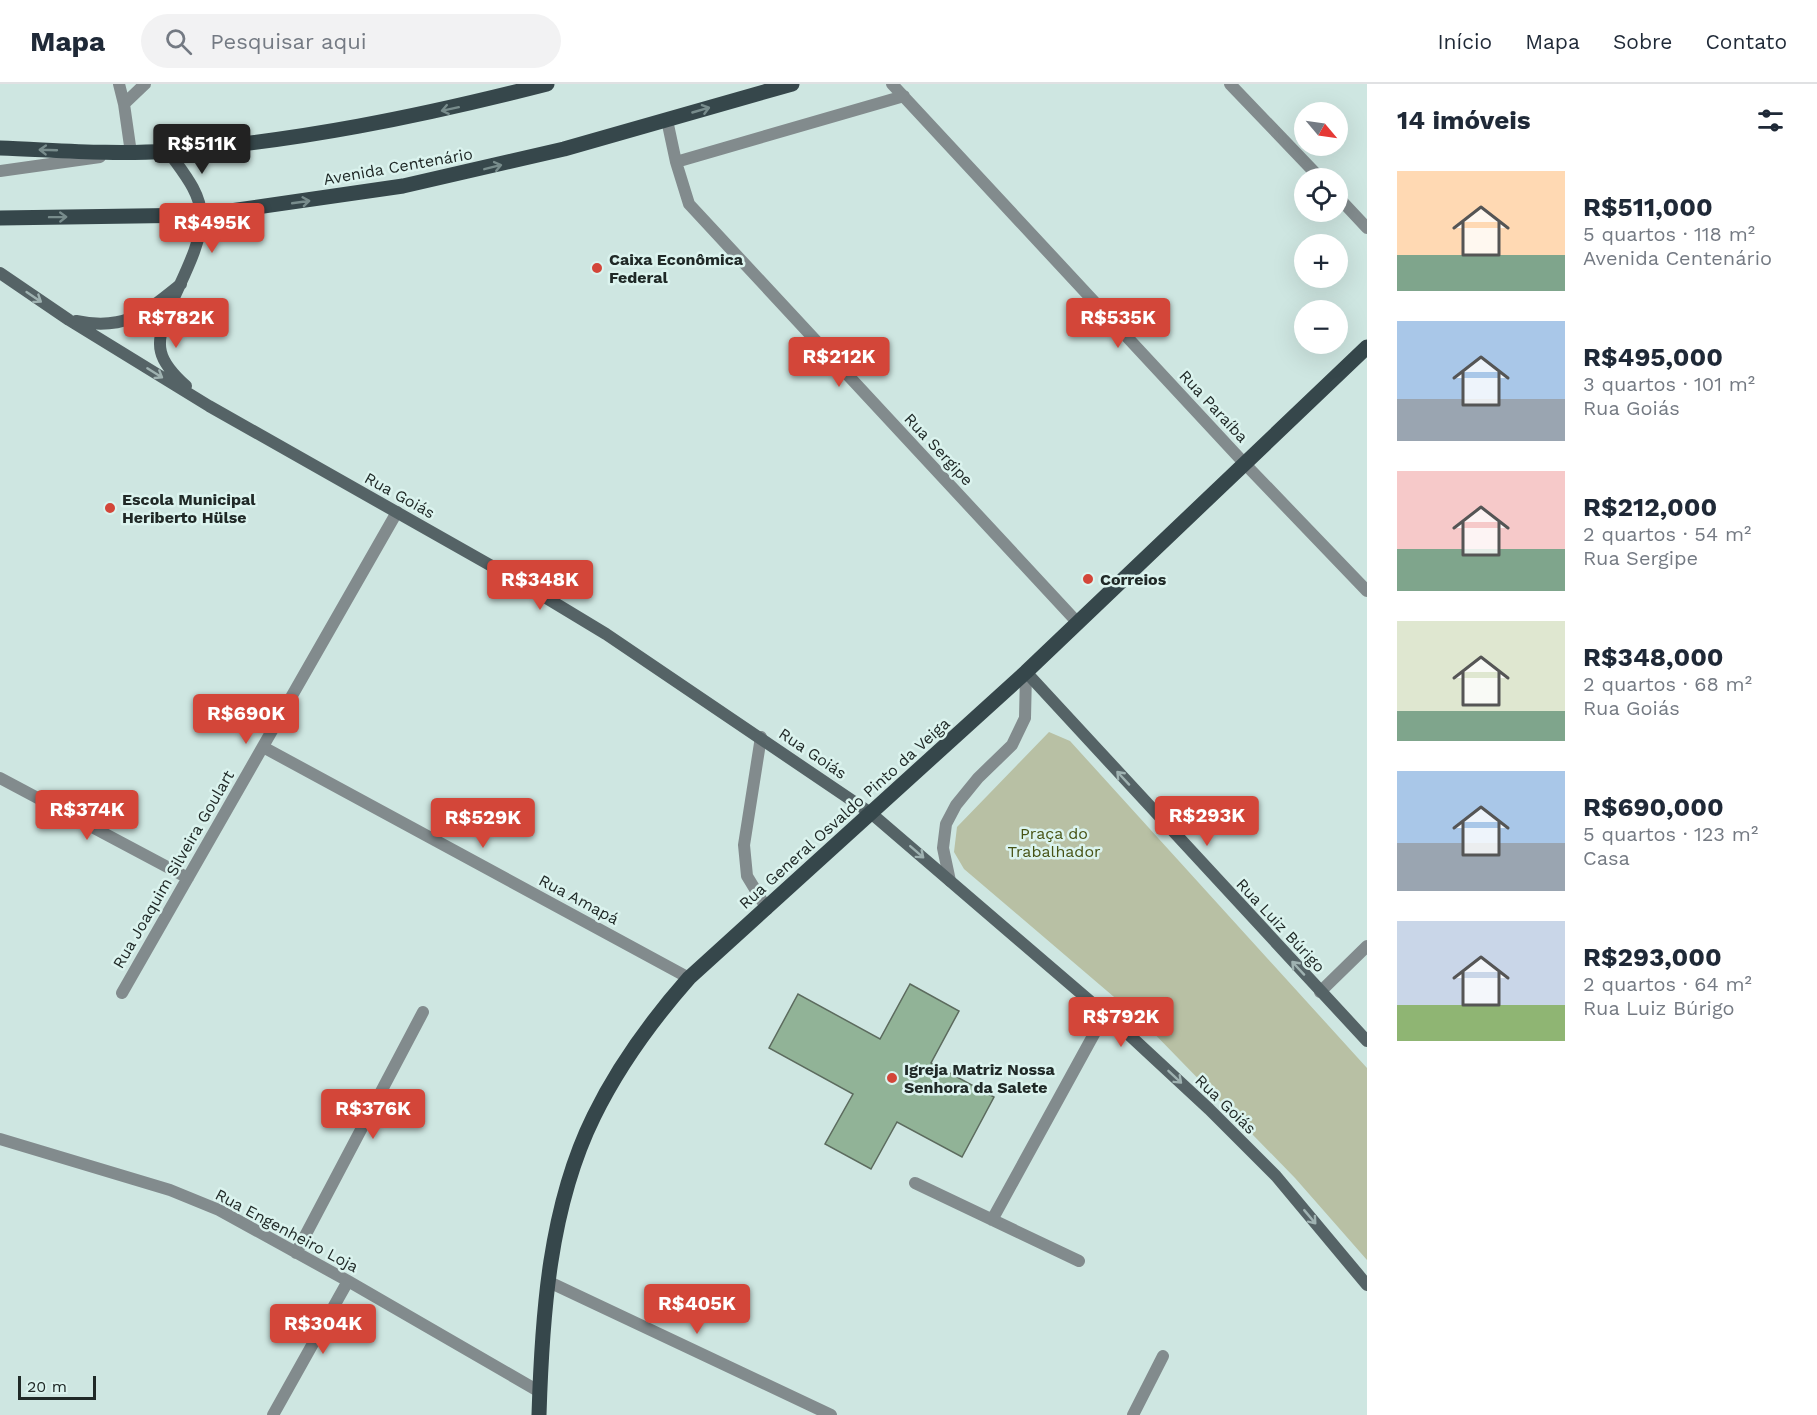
<!DOCTYPE html>
<html lang="pt">
<meta charset="utf-8">
<style>
body{margin:0;font-family:"Work Sans",sans-serif;background:#f2f2f3;color:#1f2937;height:100vh;display:flex;flex-direction:column;font-size:22px;white-space:nowrap}
*{box-sizing:border-box;margin:0}
p{font-size:20px;color:#747a83}
.icon{flex:none;width:33px;height:33px;fill:none;stroke:currentColor;stroke-width:2;stroke-linecap:round;stroke-linejoin:round}
.map{position:relative;flex:1;overflow:hidden}
.side{display:flex;flex-direction:column;background:#fff;width:450px}
.side>*{flex:none}
.needle{width:39px;rotate:119deg}
.fabs{position:absolute;left:1294px;top:18px;display:grid;gap:12px}
.fabs a{display:grid;place-items:center;width:54px;height:54px;border-radius:50%;background:#fff;box-shadow:0 6px 24px #0002;font-size:30px}
.scale{position:absolute;left:18px;bottom:15px;width:78px;box-sizing:border-box;padding-left:6px;border:3px solid #202927;border-top:0;font-size:16px;line-height:21px;white-space:nowrap;color:#202927;-webkit-text-stroke:4px #dbf3ee;paint-order:stroke}
.price{position:absolute;translate:-50% -51px;padding:0 14px;border-radius:6px;background:#d34639;color:#fff;font-size:20px;line-height:39px;filter:drop-shadow(0 2px 3px #0008)}
.price::after{content:'';position:absolute;left:50%;top:36px;width:18px;height:14px;margin-left:-9px;background:inherit;clip-path:polygon(0 0,100% 0,50% 100%)}
.price.selected{background:#222;color:#fff}
ul{padding:0;list-style:none}
li{display:flex;align-items:center;gap:18px;height:150px;padding:0 30px}
li span{display:grid;place-items:center;flex:none;width:168px;height:120px;border-radius:0px;color:#555}
li>.icon{margin-inline-start:auto}
span .icon{width:72px;height:72px;fill:#fffc;stroke-width:1}
li b{font-size:26px}
h2{display:flex;justify-content:space-between;align-items:center;height:72px;padding:0 30px;font-size:26px}
header{display:flex;align-items:center;gap:36px;box-sizing:border-box;height:84px;padding:0 30px;background:#fff;border-bottom:2px solid #e0e1e3}
header strong{font-size:28px}
nav{display:flex;gap:33px;margin-inline-start:auto;font-size:21px}
.search{width:420px;height:54px;background:#f2f2f3;display:flex;align-items:center;gap:15px;box-sizing:border-box;padding:0 21px;border-radius:33px;color:#747a83;font-size:22px}
main{display:flex;flex:1;min-height:0}
.map>svg:first-child{display:block}
.green{fill:#b8c0a4}
.building{fill:#91b397;stroke:#5c6b5e;stroke-width:1.5}
.lines{fill:none;stroke-linecap:round;stroke-linejoin:round}
.lane{stroke:#828b8d;stroke-width:12}
.street{stroke:#828b8d;stroke-width:12}
.secondary{stroke:#556366;stroke-width:12}
.primary{stroke:#36474b;stroke-width:15}
.oneway{stroke:#788c8c}
.oneway2{stroke:#9fb2b1}
.poi-dot{fill:#d34639;stroke:#dbf3ee;stroke-width:2}
.labels{text-anchor:middle;stroke-width:5;stroke-linejoin:round;paint-order:stroke}
.street-label{font-size:16px;fill:#202927;stroke:#dbf3ee}
.poi-label{font-size:16px;font-weight:bold;fill:#202927;stroke:#dbf3ee;text-anchor:start}
.park-label{font-size:16px;fill:#475315;stroke:#dbf3ee}
</style>
<header>
<strong>Mapa</strong>
<div class="search"><svg class="icon" aria-label="search" viewBox="0 0 24 24"><circle cx="10" cy="10" r="6"/><path d="M15 15l6 6"/></svg>Pesquisar aqui</div>
<nav><a>Início</a><a>Mapa</a><a>Sobre</a><a>Contato</a></nav>
</header>
<main>
<div class="map">
<svg width="1367" height="1331" viewBox="0 0 1367 1331">
<rect width="100%" height="100%" fill="#cee6e1"/>
<!-- green -->
<path class="green" d="M1049,648L1070,657L1367,984V1176L1295,1094L1141,936L964,785L954,768L957,743Z"/>
<!-- building -->
<path class="building" d="M910,900L959,927L931,979L994,1013L962,1073L897,1038L871,1085L825,1060L853,1010L769,964L798,910L880,955Z"/>
<g class="lines">
<!-- lane -->
<path class="lane" d="M119,0L124,20
M123,70L131,69L124,20L145,0
M0,87L100,73
M761,653L744,761L747,792L767,825
M950,797L943,764L946,740L956,721L978,694L1012,661L1025,634L1026,588
M915,1099L1079,1177
M992,1136L1105,930"/>
<!-- street -->
<path class="street" d="M892,0L1245,380L1367,507
M1230,0L1320,94
M667,36L676,78L689,120L1077,538
M676,78L904,12
M1338,113L1367,144
M263,663L689,894
M0,694L188,794
M1320,908L1367,862
M122,909L397,428
M0,1055L170,1106L219,1126L348,1197L540,1308
M296,1169L423,928
M549,1198L831,1331
M273,1331L348,1197
M1133,1331L1163,1272"/>
<!-- secondary -->
<path class="secondary" d="M168,67C181,86 201,108 201,132C203,175 152,236 161,268C164,281 176,293 186,302
M0,189L69,236L209,322L520,498L606,550L872,730L1126,948L1209,1025L1276,1092L1367,1201
M76,237C125,247 145,229 181,200
M1026,588L1367,957"/>
<!-- primary -->
<path class="primary" d="M0,64C56,66 112,71 168,67C296,58 422,32 547,0
M0,134L202,131L403,102L564,65L792,0
M539,1331C542,1232 549,1123 594,1032C619,981 652,936 689,894L1026,588L1367,263"/>
</g>
<!-- one-way arrows -->
<defs><path id="oneway-shaft" d="M-6 0H5M1.5-3L5.5 0L1.5 3" fill="none" stroke-width="1.6" stroke-linecap="round" stroke-linejoin="round" transform="scale(1.5)"/></defs>
<g class="oneway">
<use href="#oneway-shaft" transform="translate(450 25) rotate(168)"/>
<use href="#oneway-shaft" transform="translate(701 26) rotate(-16)"/>
<use href="#oneway-shaft" transform="translate(48 66) rotate(-178)"/>
<use href="#oneway-shaft" transform="translate(493 83) rotate(-14)"/>
<use href="#oneway-shaft" transform="translate(301 118) rotate(-8)"/>
<use href="#oneway-shaft" transform="translate(58 133) rotate(-1)"/>
</g>
<g class="oneway2">
<use href="#oneway-shaft" transform="translate(34 213) rotate(34)"/>
<use href="#oneway-shaft" transform="translate(155 289) rotate(32)"/>
<use href="#oneway-shaft" transform="translate(1123 694) rotate(-133)"/>
<use href="#oneway-shaft" transform="translate(917 768) rotate(41)"/>
<use href="#oneway-shaft" transform="translate(1298 884) rotate(-133)"/>
<use href="#oneway-shaft" transform="translate(1175 993) rotate(43)"/>
<use href="#oneway-shaft" transform="translate(1310 1133) rotate(50)"/>
</g>
<!-- markers -->
<g class="poi-dot">
<circle cx="597" cy="184" r="6"/>
<circle cx="110" cy="424" r="6"/>
<circle cx="1088" cy="495" r="6"/>
<circle cx="892" cy="994" r="6"/>
</g>
<g class="labels">
<!-- street labels -->
<g class="street-label">
<text transform="translate(398 82) rotate(-10)" y="6">Avenida Centenário</text>
<text transform="translate(1214 322) rotate(47)" y="6">Rua Paraíba</text>
<text transform="translate(939 365) rotate(47)" y="6">Rua Sergipe</text>
<text transform="translate(400 411) rotate(29)" y="6">Rua Goiás</text>
<text transform="translate(813 669) rotate(34)" y="6">Rua Goiás</text>
<text transform="translate(844 729) rotate(-42)" y="6">Rua General Osvaldo Pinto da Veiga</text>
<text transform="translate(173 785) rotate(-60)" y="6">Rua Joaquim Silveira Goulart</text>
<text transform="translate(579 815) rotate(28)" y="6">Rua Amapá</text>
<text transform="translate(1281 841) rotate(47)" y="6">Rua Luiz Búrigo</text>
<text transform="translate(1226 1020) rotate(44)" y="6">Rua Goiás</text>
<text transform="translate(287 1146) rotate(28)" y="6">Rua Engenheiro Loja</text>
</g>
<!-- poi labels -->
<g class="poi-label">
<text x="609" y="181">Caixa Econômica<tspan x="609" dy="18">Federal</tspan></text>
<text x="122" y="421">Escola Municipal<tspan x="122" dy="18">Heriberto Hülse</tspan></text>
<text x="1100" y="501">Correios</text>
<text x="904" y="991">Igreja Matriz Nossa<tspan x="904" dy="18">Senhora da Salete</tspan></text>
</g>
<!-- park labels -->
<g class="park-label">
<text x="1054" y="755">Praça do<tspan x="1054" dy="18">Trabalhador</tspan></text>
</g>
</g>
</svg>
<div class="fabs">
<a><svg class="needle" viewBox="-14 -14 28 28"><path d="M0-13l5 13h-10z" fill="#e53935"/><path d="M0 13l5-13h-10z" fill="#747a83"/></svg></a>
<a><svg class="icon" aria-label="locate" viewBox="0 0 24 24"><circle cx="12" cy="12" r="6"/><path d="M12 2v4M12 18v4M2 12h4M18 12h4"/></svg></a>
<a>+</a>
<a>−</a>
</div>
<div class="scale">20 m</div>
<b class="price selected" style="left:202px;top:91px">R$511K</b>
<b class="price" style="left:212px;top:170px">R$495K</b>
<b class="price" style="left:176px;top:265px">R$782K</b>
<b class="price" style="left:1118px;top:265px">R$535K</b>
<b class="price" style="left:839px;top:304px">R$212K</b>
<b class="price" style="left:540px;top:527px">R$348K</b>
<b class="price" style="left:246px;top:661px">R$690K</b>
<b class="price" style="left:87px;top:757px">R$374K</b>
<b class="price" style="left:1207px;top:763px">R$293K</b>
<b class="price" style="left:483px;top:765px">R$529K</b>
<b class="price" style="left:1121px;top:964px">R$792K</b>
<b class="price" style="left:373px;top:1056px">R$376K</b>
<b class="price" style="left:697px;top:1251px">R$405K</b>
<b class="price" style="left:323px;top:1271px">R$304K</b>
</div>
<section class="side">
<h2>14 imóveis<svg class="icon" aria-label="filters" viewBox="0 0 24 24"><path d="M4 7h16M4 17h16"/><circle cx="9" cy="7" r="2"/><circle cx="15" cy="17" r="2"/></svg></h2>
<ul>
<li><span style="background:linear-gradient(#ffd9b3 70%,#7fa58c 0)"><svg class="icon" aria-label="home" viewBox="0 0 24 24"><path d="M3 11l9-7 9 7M6 9v11h12V9"/></svg></span><div><b>R$511,000</b><p>5 quartos · 118 m²</p><p>Avenida Centenário</p></div></li>
<li><span style="background:linear-gradient(#a9c7e8 65%,#9aa5b1 0)"><svg class="icon" aria-label="home" viewBox="0 0 24 24"><path d="M3 11l9-7 9 7M6 9v11h12V9"/></svg></span><div><b>R$495,000</b><p>3 quartos · 101 m²</p><p>Rua Goiás</p></div></li>
<li><span style="background:linear-gradient(#f6c9c9 65%,#7fa58c 0)"><svg class="icon" aria-label="home" viewBox="0 0 24 24"><path d="M3 11l9-7 9 7M6 9v11h12V9"/></svg></span><div><b>R$212,000</b><p>2 quartos · 54 m²</p><p>Rua Sergipe</p></div></li>
<li><span style="background:linear-gradient(#dfe7d0 75%,#7fa58c 0)"><svg class="icon" aria-label="home" viewBox="0 0 24 24"><path d="M3 11l9-7 9 7M6 9v11h12V9"/></svg></span><div><b>R$348,000</b><p>2 quartos · 68 m²</p><p>Rua Goiás</p></div></li>
<li><span style="background:linear-gradient(#a9c7e8 60%,#9aa5b1 0)"><svg class="icon" aria-label="home" viewBox="0 0 24 24"><path d="M3 11l9-7 9 7M6 9v11h12V9"/></svg></span><div><b>R$690,000</b><p>5 quartos · 123 m²</p><p>Casa</p></div></li>
<li><span style="background:linear-gradient(#c9d6e8 70%,#8fb573 0)"><svg class="icon" aria-label="home" viewBox="0 0 24 24"><path d="M3 11l9-7 9 7M6 9v11h12V9"/></svg></span><div><b>R$293,000</b><p>2 quartos · 64 m²</p><p>Rua Luiz Búrigo</p></div></li>
</ul>
</section>
</main>
